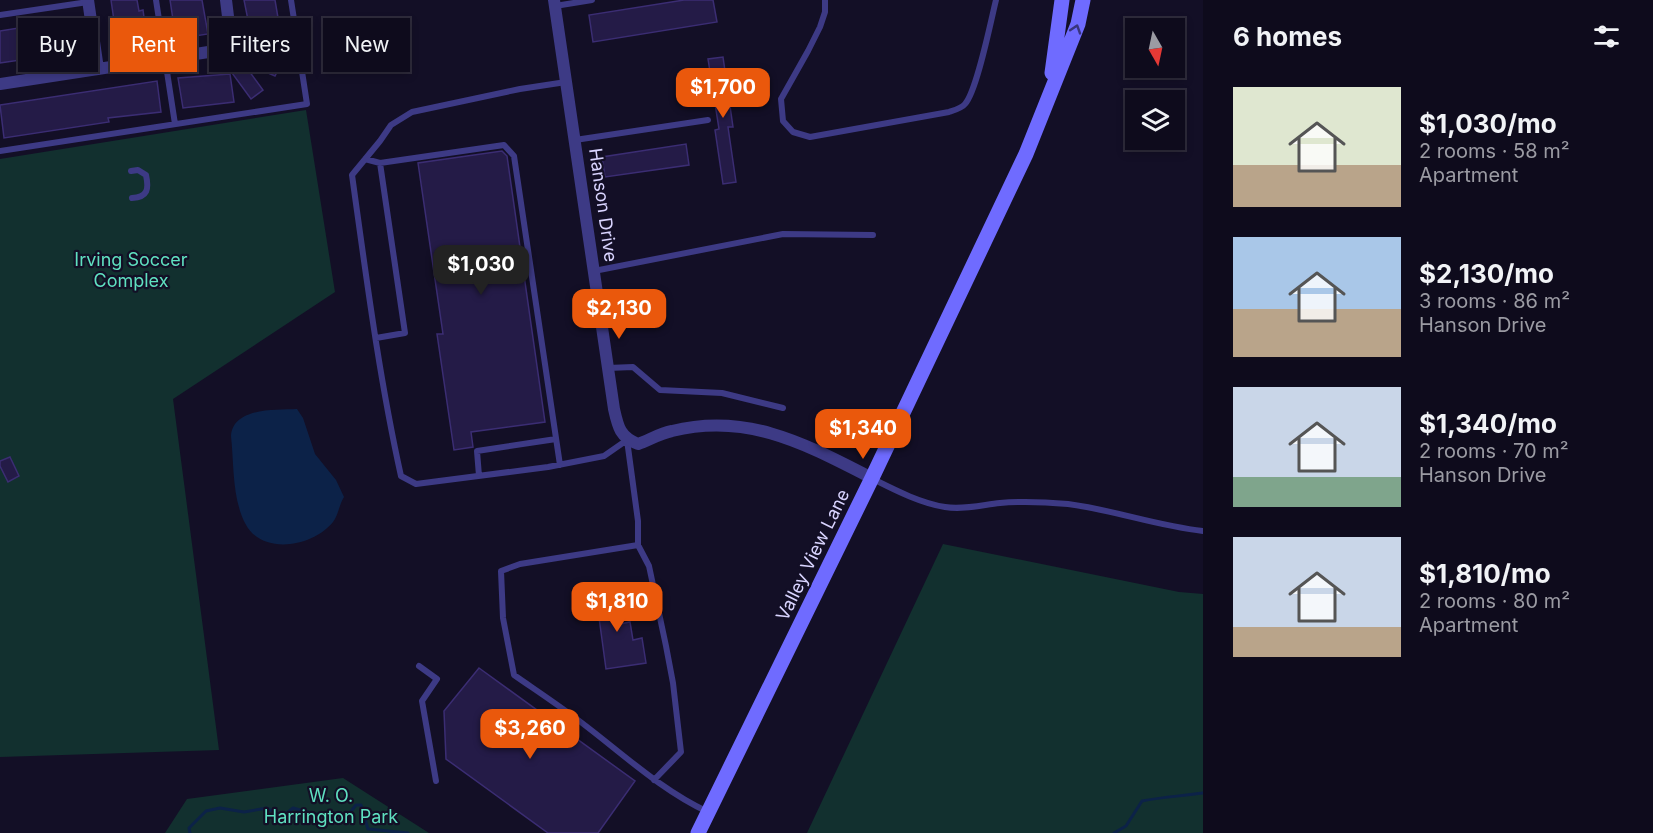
<!DOCTYPE html>
<meta charset="utf-8">
<style>
body{margin:0;font-family:Inter,sans-serif;background:#1c1929;color:#f1f3f6;height:100vh;display:flex;flex-direction:column;font-size:22px;white-space:nowrap}
*{box-sizing:border-box;margin:0}
p{font-size:20px;color:#9b9ba3}
.icon{flex:none;width:33px;height:33px;fill:none;stroke:currentColor;stroke-width:2;stroke-linecap:round;stroke-linejoin:round}
.map{position:relative;flex:1;overflow:hidden}
.details{display:flex;flex-direction:column;background:#0e0b1c;width:450px}
.details>*{flex:none}
.banner{position:absolute;left:18px;top:18px;width:570px;height:54px;display:flex;gap:12px}
.needle{width:39px;rotate:171deg}
.controls{position:absolute;left:1125px;top:18px;display:grid;gap:12px}
.controls a{display:grid;place-items:center;width:60px;height:60px;border-radius:0px;background:#0e0b1c;box-shadow:0 3px 9px #0003,0 0 0 2px #2e2b3b;font-size:30px}
.price{position:absolute;translate:-50% -51px;padding:0 14px;border-radius:12px;background:#ea580c;color:#fff;font-size:20px;line-height:39px;filter:drop-shadow(0 2px 3px #0008)}
.price::after{content:'';position:absolute;left:50%;top:36px;width:18px;height:14px;margin-left:-9px;background:inherit;clip-path:polygon(0 0,100% 0,50% 100%)}
.price.current{background:#222;color:#fff}
ul{padding:0;list-style:none}
li{display:flex;align-items:center;gap:18px;height:150px;padding:0 30px}
li span{display:grid;place-items:center;flex:none;width:168px;height:120px;border-radius:0px;color:#555}
li>.icon{margin-inline-start:auto}
span .icon{width:72px;height:72px;fill:#fffc;stroke-width:1}
li b{font-size:26px}
h2{display:flex;justify-content:space-between;align-items:center;height:72px;padding:0 30px;font-size:26px}
.chip{padding:0 21px;border-radius:0px;background:#0e0b1c;box-shadow:0 3px 9px #0003,0 0 0 2px #2e2b3b;font-size:21px;line-height:54px}
.chip.current{background:#ea580c;color:#fff}
main{display:flex;flex:1;min-height:0}
.map>svg:first-child{display:block}
.green{fill:#12302f}
.water{fill:#0c2248}
.lines{fill:none;stroke-linecap:round;stroke-linejoin:round}
.stream{stroke:#0c2248;stroke-width:3}
.building{fill:#241b47;stroke:#3b2d73;stroke-width:1.5}
.service{stroke:#3d3a85;stroke-width:6}
.minor{stroke:#3d3a85;stroke-width:12}
.secondary{stroke:#6f6bff;stroke-width:15}
.oneway{stroke:#38347d}
.labels{text-anchor:middle;stroke-width:4.5;stroke-linejoin:round;paint-order:stroke}
.street-label{font-size:18px;fill:#d9d4ff;stroke:#130f26}
.park-label{font-size:18px;fill:#5fe0c0;stroke:#130f26}
</style>
<main>
<div class="map">
<svg width="1203" height="833" viewBox="0 0 1203 833">
<rect width="100%" height="100%" fill="#130f26"/>
<!-- green -->
<path class="green" d="M306,110L335,292L173,399L219,750L0,757V159Z
M943,544L1179,592L1203,594V833H807Z
M343,778L429,833H165L187,799Z"/>
<!-- water -->
<path class="water" d="M297,409L303,418L315,454L336,480L344,497C339,505 338,516 333,522C313,547 261,556 245,523C232,498 234,463 231,436C233,407 276,410 297,409Z"/>
<g class="lines">
<!-- stream -->
<path class="stream" d="M190,833L189,828L206,811L220,808L244,812L267,808L280,815L287,813L293,808L337,820H344L356,805H361L368,829L408,833
M1114,833L1126,826L1142,801C1162,797 1182,796 1203,793"/>
</g>
<!-- building -->
<path class="building" d="M111,0H137L139,11L143,10L145,25H141L144,44L118,48Z
M170,0H202L208,34L176,39Z
M244,0H275L282,41L253,45Z
M684,0H713L717,22L593,42L589,15Z
M74,19L80,51L0,63V31Z
M253,50L282,62L275,76L247,64Z
M723,57L733,127H728L736,182L723,184L715,130L719,129L708,59Z
M244,64L263,90L251,99L232,73Z
M230,74L234,102L183,108L178,78Z
M157,81L161,112L108,118L109,122L4,138L0,105Z
M686,144L689,165L605,177L602,157Z
M502,151L507,156L545,422L471,432L473,447L454,450L437,334H443L418,163Z
M10,457L19,476L8,482L0,466V461Z
M615,585L620,624L630,622L633,640L642,638L646,663L606,669L595,588Z
M479,668L635,781L598,833H548L446,759L444,711Z"/>
<g class="lines">
<!-- service -->
<path class="service" d="M156,0L175,124
M825,0V12L820,27L808,51L781,99L783,121L793,132L810,137L949,112C955,110 962,108 965,104C977,91 991,20 996,0
M555,6L592,0
M0,15L88,2
M566,82L520,89L412,112L391,125L380,141L352,175C366,275 379,377 401,476L416,484L548,467L604,456L627,440L638,521V545
M575,140L708,120
M0,151L307,104L291,0
M365,159L380,163L504,145L514,156L560,465
M131,171L138,170L146,175C149,189 148,197 132,198
M594,271L783,234L873,235
M376,338L405,333L380,163
M608,368L633,367L660,390L722,393L783,408
M479,476L477,451L556,439
M873,479C895,490 920,503 945,507C963,510 982,505 1000,503C1022,501 1045,502 1068,504C1114,510 1157,526 1203,531
M419,666L437,679L422,701L436,781
M654,780L681,752L673,683L666,646L649,566L638,545L520,564L501,571L503,618L514,675C537,691 560,706 582,723C623,754 661,790 708,812"/>
<!-- minor -->
<path class="minor" d="M88,0L98,69
M554,0L614,409C618,427 620,437 638,444C649,440 661,433 672,431C749,412 807,445 872,478
M0,84L215,51L224,47L230,33L226,0"/>
<!-- secondary -->
<path class="secondary" d="M1052,73L1062,0
M698,833L872,478L1026,154L1078,24L1083,0"/>
</g>
<!-- one-way arrows -->
<defs><path id="oneway-chevron" d="M-2-3.5L2.5 0L-2 3.5" fill="none" stroke-width="1.6" stroke-linecap="round" stroke-linejoin="round" transform="scale(1.5)"/></defs>
<use class="oneway" href="#oneway-chevron" transform="translate(1076 29) rotate(-72)"/>
<g class="labels">
<!-- street labels -->
<g class="street-label">
<text transform="translate(603 205) rotate(82)" y="6">Hanson Drive</text>
<text transform="translate(813 555) rotate(-64)" y="6">Valley View Lane</text>
</g>
<!-- park labels -->
<g class="park-label">
<text x="131" y="266">Irving Soccer<tspan x="131" dy="21">Complex</tspan></text>
<text x="331" y="802">W. O.<tspan x="331" dy="21">Harrington Park</tspan></text>
</g>
</g>
</svg>
<div class="controls">
<a><svg class="needle" viewBox="-14 -14 28 28"><path d="M0-13l5 13h-10z" fill="#e53935"/><path d="M0 13l5-13h-10z" fill="#9b9ba3"/></svg></a>
<a><svg class="icon" aria-label="layers" viewBox="0 0 24 24"><path d="M12 4l9 5-9 5-9-5zM3 14l9 5 9-5"/></svg></a>
</div>
<b class="price" style="left:723px;top:119px">$1,700</b>
<b class="price current" style="left:481px;top:296px">$1,030</b>
<b class="price" style="left:619px;top:340px">$2,130</b>
<b class="price" style="left:863px;top:460px">$1,340</b>
<b class="price" style="left:617px;top:633px">$1,810</b>
<b class="price" style="left:530px;top:760px">$3,260</b>
<div class="banner">
<a class="chip">Buy</a>
<a class="chip current">Rent</a>
<a class="chip">Filters</a>
<a class="chip">New</a>
</div>
</div>
<section class="details">
<h2>6 homes<svg class="icon" aria-label="filters" viewBox="0 0 24 24"><path d="M4 7h16M4 17h16"/><circle cx="9" cy="7" r="2"/><circle cx="15" cy="17" r="2"/></svg></h2>
<ul>
<li><span style="background:linear-gradient(#dfe7d0 65%,#b9a48a 0)"><svg class="icon" aria-label="home" viewBox="0 0 24 24"><path d="M3 11l9-7 9 7M6 9v11h12V9"/></svg></span><div><b>$1,030/mo</b><p>2 rooms · 58 m²</p><p>Apartment</p></div></li>
<li><span style="background:linear-gradient(#a9c7e8 60%,#b9a48a 0)"><svg class="icon" aria-label="home" viewBox="0 0 24 24"><path d="M3 11l9-7 9 7M6 9v11h12V9"/></svg></span><div><b>$2,130/mo</b><p>3 rooms · 86 m²</p><p>Hanson Drive</p></div></li>
<li><span style="background:linear-gradient(#c9d6e8 75%,#7fa58c 0)"><svg class="icon" aria-label="home" viewBox="0 0 24 24"><path d="M3 11l9-7 9 7M6 9v11h12V9"/></svg></span><div><b>$1,340/mo</b><p>2 rooms · 70 m²</p><p>Hanson Drive</p></div></li>
<li><span style="background:linear-gradient(#c9d6e8 75%,#b9a48a 0)"><svg class="icon" aria-label="home" viewBox="0 0 24 24"><path d="M3 11l9-7 9 7M6 9v11h12V9"/></svg></span><div><b>$1,810/mo</b><p>2 rooms · 80 m²</p><p>Apartment</p></div></li>
</ul>
</section>
</main>
